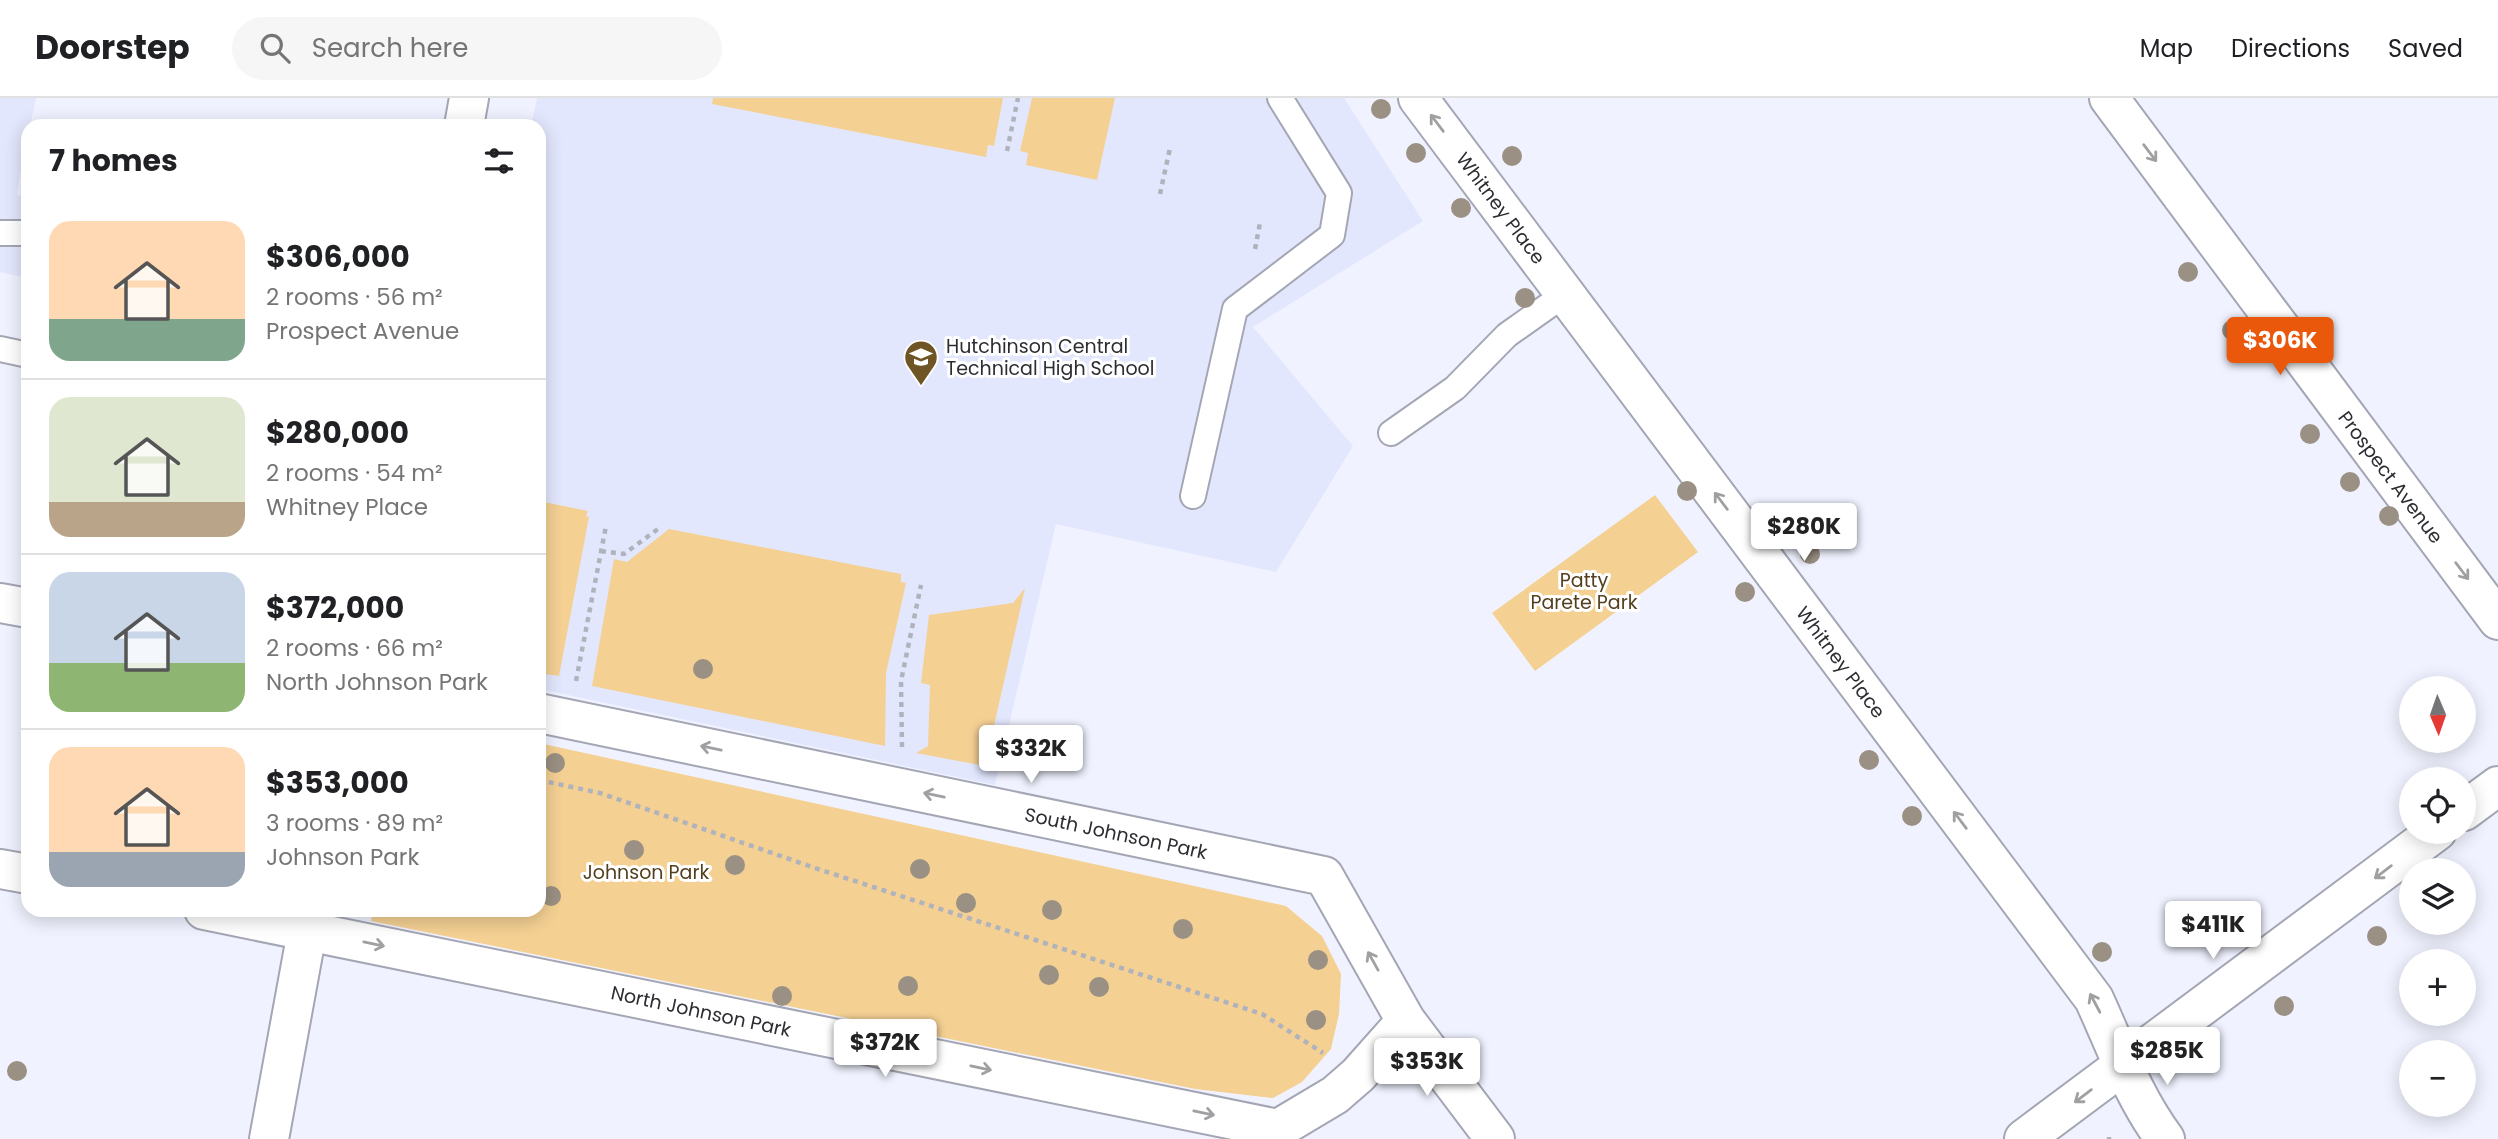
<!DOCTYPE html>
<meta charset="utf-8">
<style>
body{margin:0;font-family:Poppins,sans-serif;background:#f6f6f6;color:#202124;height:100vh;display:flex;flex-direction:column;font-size:26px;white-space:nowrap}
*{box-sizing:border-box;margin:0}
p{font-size:23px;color:#757577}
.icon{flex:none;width:38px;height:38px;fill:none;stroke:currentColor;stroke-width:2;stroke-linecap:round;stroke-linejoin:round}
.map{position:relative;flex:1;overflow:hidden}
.sheet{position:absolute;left:21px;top:21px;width:525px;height:798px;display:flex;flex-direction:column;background:#fff;border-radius:21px;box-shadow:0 4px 18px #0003}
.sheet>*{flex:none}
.needle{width:46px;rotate:178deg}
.buttons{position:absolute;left:2399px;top:578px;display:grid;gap:14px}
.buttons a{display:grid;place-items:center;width:77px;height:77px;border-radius:50%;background:#fff;box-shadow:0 4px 18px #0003;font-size:35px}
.price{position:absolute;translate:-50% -60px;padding:0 16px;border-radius:7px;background:#fff;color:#222;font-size:23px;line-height:46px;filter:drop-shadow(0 2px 4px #0008)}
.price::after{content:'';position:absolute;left:50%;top:42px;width:21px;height:16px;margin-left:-10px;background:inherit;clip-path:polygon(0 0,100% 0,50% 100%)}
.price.selected{background:#ea580c;color:#fff}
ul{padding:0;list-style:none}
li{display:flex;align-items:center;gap:21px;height:175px;padding:0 28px}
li+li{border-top:2px solid #e0e0e0}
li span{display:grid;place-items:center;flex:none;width:196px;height:140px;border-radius:21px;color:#555}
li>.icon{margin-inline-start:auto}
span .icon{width:84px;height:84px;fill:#fffc;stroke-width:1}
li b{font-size:30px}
h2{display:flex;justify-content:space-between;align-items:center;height:84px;padding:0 28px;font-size:30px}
header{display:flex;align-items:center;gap:42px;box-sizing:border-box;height:98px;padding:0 35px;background:#fff;border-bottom:2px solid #e0e0e0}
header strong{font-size:33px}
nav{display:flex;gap:38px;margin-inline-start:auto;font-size:24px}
.search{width:490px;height:63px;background:#f6f6f6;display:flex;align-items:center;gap:18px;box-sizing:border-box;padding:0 24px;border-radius:38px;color:#757577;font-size:26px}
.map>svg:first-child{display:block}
.built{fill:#e3e7fd}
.green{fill:#f4d093}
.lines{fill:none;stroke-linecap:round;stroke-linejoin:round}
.service-casing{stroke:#a4a6b4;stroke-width:28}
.minor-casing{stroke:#a4a6b4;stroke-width:42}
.secondary-casing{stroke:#a4a6b4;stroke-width:42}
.primary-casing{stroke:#a4a6b4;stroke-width:42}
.path{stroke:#b0b2bc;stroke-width:4.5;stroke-dasharray:5 5;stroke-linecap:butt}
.service{stroke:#fff;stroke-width:24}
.minor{stroke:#fff;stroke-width:38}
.secondary{stroke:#fff;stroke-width:38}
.primary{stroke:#fff;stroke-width:38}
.tree{fill:#9a9083}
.oneway{stroke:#a0a0a3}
.labels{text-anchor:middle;stroke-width:6;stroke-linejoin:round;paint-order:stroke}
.street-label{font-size:19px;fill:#2c2d32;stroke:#fff}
.poi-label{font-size:19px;fill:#2c2d32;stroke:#fff;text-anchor:start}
.park-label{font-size:19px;fill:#533f1d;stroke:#fff}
</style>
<header>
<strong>Doorstep</strong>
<div class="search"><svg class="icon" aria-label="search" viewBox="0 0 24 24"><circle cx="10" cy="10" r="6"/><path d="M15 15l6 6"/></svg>Search here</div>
<nav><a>Map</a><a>Directions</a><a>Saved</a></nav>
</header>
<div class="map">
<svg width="2498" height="1041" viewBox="0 0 2498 1041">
<rect width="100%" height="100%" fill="#f0f3ff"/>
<!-- built -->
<path class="built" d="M0,0H36L30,28H28L17,97L28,99V180L0,174Z
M537,0H1344L1423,123L1253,229L1353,348L1276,474L1056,426L995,687L539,591V28H531Z"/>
<!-- green -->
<path class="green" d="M713,0H1003L994,48L988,47L986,59L712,6Z
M1032,0H1115L1097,82L1026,67L1028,55L1020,53Z
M1655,397L1698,454L1535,573L1492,515Z
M539,403L588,413L586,418L589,419L559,578L539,575Z
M669,431L901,476V484L906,485L886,575L885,648L592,588L614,461L627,464Z
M1025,490L985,668L916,655L928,648L930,587L921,585L929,517L1013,505Z
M539,645L1286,808L1322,838L1341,876L1339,916L1331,951L1302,984L1273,1000L1195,991L371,823L373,812H539Z"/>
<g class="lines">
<!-- service casing -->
<g class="service-casing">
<path id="service" d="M0,135H28
M0,251L28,257
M1391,335L1455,290L1507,237L1565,196
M1193,398L1235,211L1332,137L1339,95L1280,0"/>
</g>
<!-- minor casing -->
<g class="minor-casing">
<path id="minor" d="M1418,0L2094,901C2116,949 2133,998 2165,1041
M2109,0L2498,522
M0,505L28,510
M539,615L1324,778L1406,923L1495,1041
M0,771L28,776
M204,812L1278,1031L1335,997L1358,977L1406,923"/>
</g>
<!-- secondary casing -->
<g class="secondary-casing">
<path id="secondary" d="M2464,713L2498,688
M2024,1041L2437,733"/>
</g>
<!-- primary casing -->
<g class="primary-casing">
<path id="primary" d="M464,28L469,0
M269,1041L311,812"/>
</g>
<!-- path -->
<path class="path" d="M1007,53L1018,0
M1160,96L1170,50
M1255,151L1260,125
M539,180H540
M601,453L624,456L658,431
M576,583L606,428
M902,649L901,583L921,487
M539,682L600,695L815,770L1262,916L1323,955
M2109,1041V1039"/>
<!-- service -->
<use href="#service" class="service"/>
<!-- minor -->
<use href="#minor" class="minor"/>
<!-- secondary -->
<use href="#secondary" class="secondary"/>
<!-- primary -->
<use href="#primary" class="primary"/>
</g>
<!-- trees -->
<g class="tree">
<circle cx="1381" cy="11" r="10"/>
<circle cx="1416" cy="55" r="10"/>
<circle cx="1512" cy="58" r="10"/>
<circle cx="1461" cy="110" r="10"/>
<circle cx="2188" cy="174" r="10"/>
<circle cx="1525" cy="200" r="10"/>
<circle cx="2232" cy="232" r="10"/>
<circle cx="2310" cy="336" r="10"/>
<circle cx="2350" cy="384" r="10"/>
<circle cx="1687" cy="393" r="10"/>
<circle cx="2389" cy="418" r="10"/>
<circle cx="1810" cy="456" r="10"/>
<circle cx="1745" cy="494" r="10"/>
<circle cx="703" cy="571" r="10"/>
<circle cx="1869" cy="662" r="10"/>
<circle cx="555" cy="665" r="10"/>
<circle cx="1912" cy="718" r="10"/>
<circle cx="634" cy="752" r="10"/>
<circle cx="735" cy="767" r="10"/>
<circle cx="920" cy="771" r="10"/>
<circle cx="551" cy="798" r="10"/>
<circle cx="966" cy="805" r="10"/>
<circle cx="1052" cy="812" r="10"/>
<circle cx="1183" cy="831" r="10"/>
<circle cx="2377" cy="838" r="10"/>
<circle cx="2102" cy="854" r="10"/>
<circle cx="1318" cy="862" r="10"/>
<circle cx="1049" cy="877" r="10"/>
<circle cx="908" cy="888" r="10"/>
<circle cx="1099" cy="889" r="10"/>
<circle cx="782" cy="898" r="10"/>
<circle cx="2284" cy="908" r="10"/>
<circle cx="1316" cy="922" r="10"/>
<circle cx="17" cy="973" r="10"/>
</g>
<!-- one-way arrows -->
<defs><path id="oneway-shaft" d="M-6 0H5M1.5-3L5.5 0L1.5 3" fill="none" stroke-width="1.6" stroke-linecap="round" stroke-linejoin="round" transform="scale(1.75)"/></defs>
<g class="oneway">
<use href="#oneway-shaft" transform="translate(1437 25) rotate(-127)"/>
<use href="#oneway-shaft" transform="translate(2150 55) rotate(53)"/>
<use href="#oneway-shaft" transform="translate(1721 403) rotate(-127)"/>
<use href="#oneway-shaft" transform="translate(2462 473) rotate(53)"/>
<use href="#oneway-shaft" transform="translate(711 650) rotate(-168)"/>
<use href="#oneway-shaft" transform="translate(934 697) rotate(-168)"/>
<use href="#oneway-shaft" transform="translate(1960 722) rotate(-127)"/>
<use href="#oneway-shaft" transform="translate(2383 774) rotate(143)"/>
<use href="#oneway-shaft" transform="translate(374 846) rotate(12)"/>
<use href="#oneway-shaft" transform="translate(1373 863) rotate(-119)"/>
<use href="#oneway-shaft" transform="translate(2095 905) rotate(-118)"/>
<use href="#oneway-shaft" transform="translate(981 970) rotate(12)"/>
<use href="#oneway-shaft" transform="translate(2083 998) rotate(143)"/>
<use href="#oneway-shaft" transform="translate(1204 1015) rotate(12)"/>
</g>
<!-- icons -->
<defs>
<g id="school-pin" transform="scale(1.75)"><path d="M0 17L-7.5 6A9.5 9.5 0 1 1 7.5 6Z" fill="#6f5526" stroke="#fff"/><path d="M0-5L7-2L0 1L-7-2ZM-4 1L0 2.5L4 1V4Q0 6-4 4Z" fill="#fff"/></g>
</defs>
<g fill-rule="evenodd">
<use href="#school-pin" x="921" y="259"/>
</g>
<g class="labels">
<!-- street labels -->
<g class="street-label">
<text transform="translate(1501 110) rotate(53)" y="7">Whitney Place</text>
<text transform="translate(2391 379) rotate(53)" y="7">Prospect Avenue</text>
<text transform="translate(1841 564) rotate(53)" y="7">Whitney Place</text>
<text transform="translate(1116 735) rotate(12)" y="7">South Johnson Park</text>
<text transform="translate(701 913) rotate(12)" y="7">North Johnson Park</text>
</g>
<!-- poi labels -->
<g class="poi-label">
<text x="946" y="255">Hutchinson Central<tspan x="946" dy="22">Technical High School</tspan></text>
</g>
<!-- park labels -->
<g class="park-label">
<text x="1584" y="489">Patty<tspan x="1584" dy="22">Parete Park</tspan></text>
<text x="646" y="781">Johnson Park</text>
</g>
</g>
</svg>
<div class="buttons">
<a><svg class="needle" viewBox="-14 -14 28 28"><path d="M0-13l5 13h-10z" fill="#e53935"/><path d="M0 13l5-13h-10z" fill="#757577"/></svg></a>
<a><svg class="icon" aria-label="locate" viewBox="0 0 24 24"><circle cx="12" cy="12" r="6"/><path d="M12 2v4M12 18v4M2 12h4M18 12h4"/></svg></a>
<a><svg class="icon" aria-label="layers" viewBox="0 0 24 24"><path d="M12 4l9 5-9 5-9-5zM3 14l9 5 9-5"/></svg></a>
<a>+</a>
<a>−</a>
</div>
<b class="price selected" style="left:2280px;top:279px">$306K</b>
<b class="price" style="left:1804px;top:465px">$280K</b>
<b class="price" style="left:1031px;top:687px">$332K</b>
<b class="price" style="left:2213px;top:863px">$411K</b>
<b class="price" style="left:885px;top:981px">$372K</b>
<b class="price" style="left:2167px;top:989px">$285K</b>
<b class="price" style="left:1427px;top:1000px">$353K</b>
<section class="sheet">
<h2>7 homes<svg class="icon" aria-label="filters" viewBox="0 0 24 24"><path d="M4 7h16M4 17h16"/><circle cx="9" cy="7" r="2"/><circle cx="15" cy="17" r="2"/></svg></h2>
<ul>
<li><span style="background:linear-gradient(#ffd9b3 70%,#7fa58c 0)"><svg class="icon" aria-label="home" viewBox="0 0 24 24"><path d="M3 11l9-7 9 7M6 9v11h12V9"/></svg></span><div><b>$306,000</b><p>2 rooms · 56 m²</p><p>Prospect Avenue</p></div></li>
<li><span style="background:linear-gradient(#dfe7d0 75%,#b9a48a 0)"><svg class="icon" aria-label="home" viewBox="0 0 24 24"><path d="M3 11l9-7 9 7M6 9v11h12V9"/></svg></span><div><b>$280,000</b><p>2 rooms · 54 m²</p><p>Whitney Place</p></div></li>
<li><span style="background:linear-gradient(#c9d6e8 65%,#8fb573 0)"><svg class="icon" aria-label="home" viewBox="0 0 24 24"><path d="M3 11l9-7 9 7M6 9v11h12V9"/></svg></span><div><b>$372,000</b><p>2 rooms · 66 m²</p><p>North Johnson Park</p></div></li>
<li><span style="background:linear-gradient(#ffd9b3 75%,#9aa5b1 0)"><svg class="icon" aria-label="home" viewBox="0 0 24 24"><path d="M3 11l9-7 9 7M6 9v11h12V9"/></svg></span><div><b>$353,000</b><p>3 rooms · 89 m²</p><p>Johnson Park</p></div></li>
</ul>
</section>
</div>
